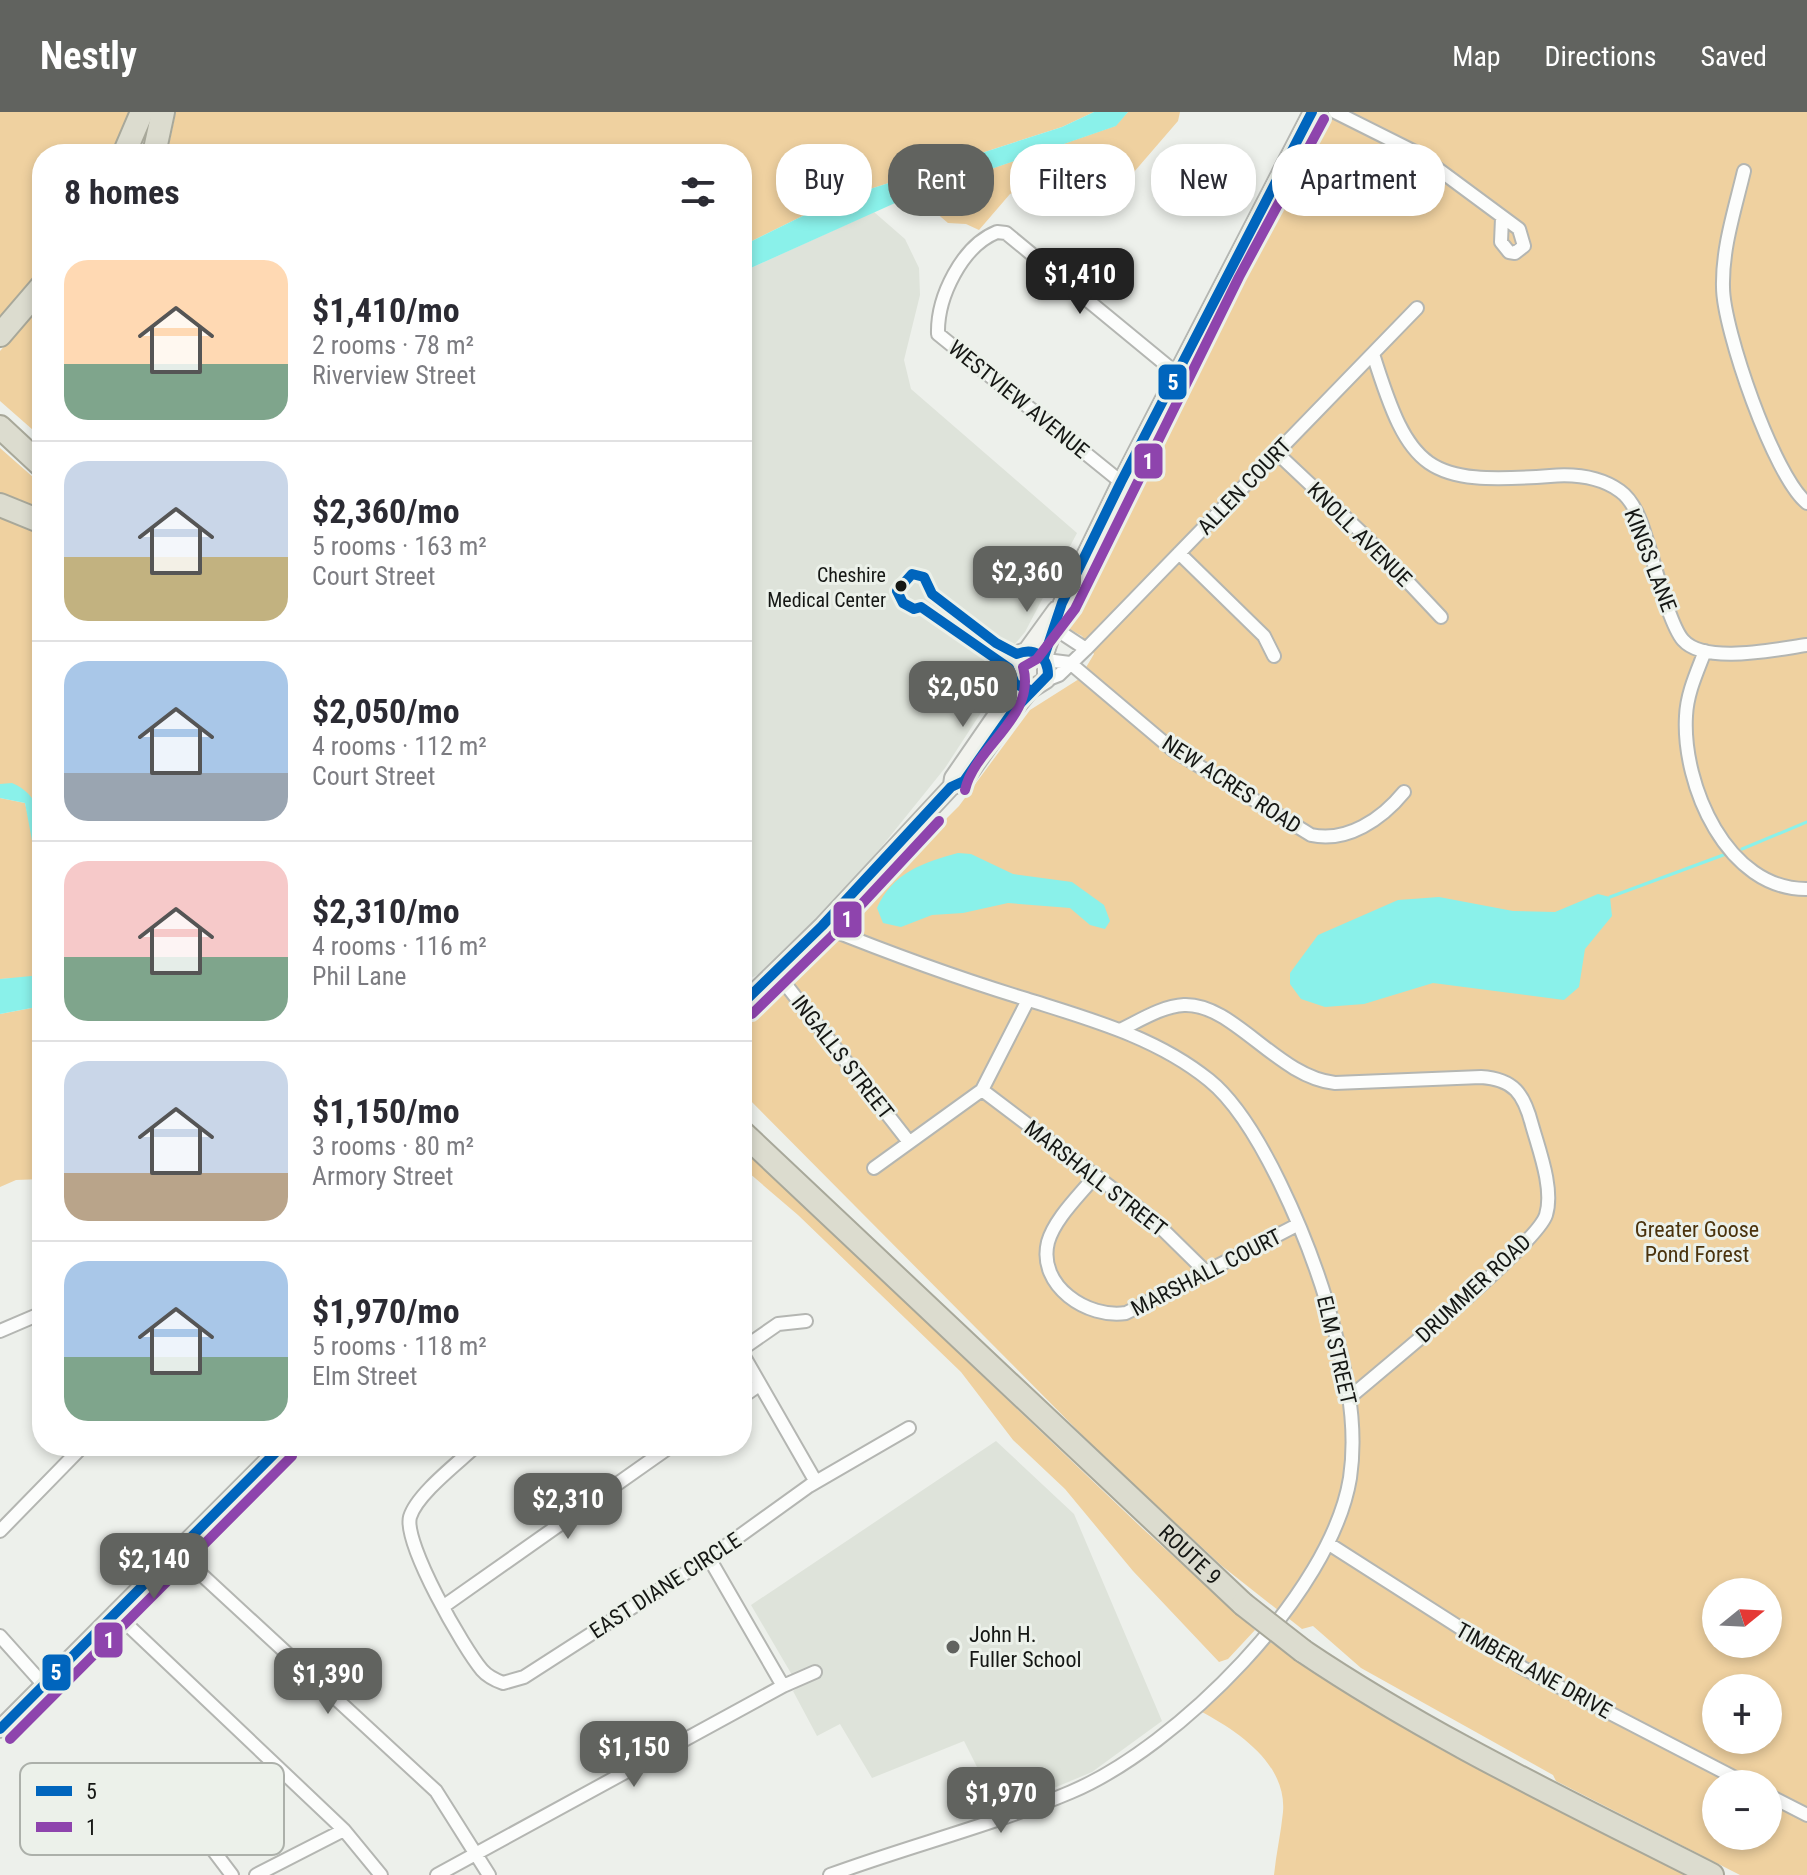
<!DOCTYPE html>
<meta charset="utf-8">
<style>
body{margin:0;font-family:"Roboto Condensed",sans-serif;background:#f2f2f3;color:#2b2b33;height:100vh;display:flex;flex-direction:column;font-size:30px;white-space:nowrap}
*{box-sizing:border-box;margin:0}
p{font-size:26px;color:#7c7c81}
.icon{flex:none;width:44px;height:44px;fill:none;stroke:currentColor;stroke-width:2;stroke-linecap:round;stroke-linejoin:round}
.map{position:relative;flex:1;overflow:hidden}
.sheet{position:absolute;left:32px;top:32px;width:720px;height:1312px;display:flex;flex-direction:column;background:#fff;border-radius:32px;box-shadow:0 4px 12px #0003}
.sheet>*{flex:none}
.top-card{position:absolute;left:776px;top:32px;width:760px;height:72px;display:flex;gap:16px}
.needle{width:52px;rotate:72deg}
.controls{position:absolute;left:1702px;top:1466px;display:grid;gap:16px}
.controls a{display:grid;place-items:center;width:80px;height:80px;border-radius:50%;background:#fff;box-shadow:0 4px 12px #0003;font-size:40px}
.price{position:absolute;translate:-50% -68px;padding:0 18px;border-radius:16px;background:#61635f;color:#fff;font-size:26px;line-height:52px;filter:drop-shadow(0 2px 4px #0008)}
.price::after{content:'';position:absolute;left:50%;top:48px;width:24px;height:18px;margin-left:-12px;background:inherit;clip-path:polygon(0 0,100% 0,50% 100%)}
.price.selected{background:#222;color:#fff}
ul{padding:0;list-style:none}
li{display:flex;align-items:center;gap:24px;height:200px;padding:0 32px}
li+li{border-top:2px solid #e1e1e2}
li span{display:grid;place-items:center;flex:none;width:224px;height:160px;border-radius:24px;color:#555}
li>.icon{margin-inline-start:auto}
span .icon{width:96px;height:96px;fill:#fffc;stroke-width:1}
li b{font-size:34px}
h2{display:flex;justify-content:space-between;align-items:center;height:96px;padding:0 32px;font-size:34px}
.pill{padding:0 28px;border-radius:32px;background:#fff;box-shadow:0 4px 12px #0003;font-size:28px;line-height:72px}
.pill.selected{background:#61635f;color:#fff}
header{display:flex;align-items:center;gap:48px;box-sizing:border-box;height:112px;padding:0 40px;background:#61635f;color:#fff}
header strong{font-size:38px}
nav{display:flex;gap:44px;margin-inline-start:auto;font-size:28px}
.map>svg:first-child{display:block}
.built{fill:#dee3da}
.green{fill:#efd1a0;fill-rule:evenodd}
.water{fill:#8af1ea}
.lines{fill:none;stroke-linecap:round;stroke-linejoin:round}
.stream{stroke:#8af1ea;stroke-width:3}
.street-casing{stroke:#b4b6b2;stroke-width:16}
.secondary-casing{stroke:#b4b6b2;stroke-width:20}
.highway-casing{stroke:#a8a89a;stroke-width:26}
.street{stroke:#fcfdfc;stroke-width:12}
.secondary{stroke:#f2f3ee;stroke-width:16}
.highway{stroke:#dcdccf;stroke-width:22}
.highway-bridge-casing{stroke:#a8a89a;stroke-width:26;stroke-linecap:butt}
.highway-bridge{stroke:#dcdccf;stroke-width:22}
.bus-1-casing{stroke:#ecf1ea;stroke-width:16}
.bus-2-casing{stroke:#ecf1ea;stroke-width:16}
.bus-1{stroke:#0065bd;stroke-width:10}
.bus-2{stroke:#8e44ad;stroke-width:10}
.bus-dot{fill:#151714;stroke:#ecf1ea;stroke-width:3}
.poi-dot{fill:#61635f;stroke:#ecf1ea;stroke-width:3}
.labels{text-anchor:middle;stroke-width:6;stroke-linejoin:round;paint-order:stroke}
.bus-label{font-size:20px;fill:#151714;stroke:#ecf1ea;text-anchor:end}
.street-label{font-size:22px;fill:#151714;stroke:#ecf1ea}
.park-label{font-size:22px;fill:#4a320c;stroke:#ecf1ea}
.poi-label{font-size:22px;fill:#151714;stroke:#ecf1ea;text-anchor:start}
.key{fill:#ecf1ea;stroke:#acb0aa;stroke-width:2}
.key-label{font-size:22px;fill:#151714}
.line-badge{stroke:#ecf1ea;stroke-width:3}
.badge-label{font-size:22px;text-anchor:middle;font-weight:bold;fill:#fff}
</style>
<header>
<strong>Nestly</strong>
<nav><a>Map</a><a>Directions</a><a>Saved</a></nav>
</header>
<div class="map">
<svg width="1807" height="1763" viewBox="0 0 1807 1763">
<rect width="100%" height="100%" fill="#edf0eb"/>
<!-- built -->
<path class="built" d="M874,100L905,127L919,156L920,183L904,248L911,277L1077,421L1025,520L1004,545L997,576L945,656L858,764L761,861L745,869L742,868V160Z
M996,1329L1074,1402L1162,1609L1092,1660L999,1699L964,1629L872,1666L840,1612L817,1624L793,1579L799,1575L751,1493Z"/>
<!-- green -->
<path class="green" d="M0,0H132L113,42H42V158L0,207Z
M176,0H1094L1062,15L833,89L742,134V42H167Z
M1128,0H1180L1178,9L1115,82L1044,75L1035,84L1021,78L1010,82L979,118L966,112L948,111L915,83L1115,14Z
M1325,0H1807V1763H1740L1556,1669L1553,1663L1361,1556L1313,1514L1302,1517L1222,1454L1099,1340L742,980V916L828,832L878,775L959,694L1030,598L1079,567L1094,542L1082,524L1069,517L1087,468ZM1716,1480H1768V1532H1716ZM1716,1576H1768V1628H1716ZM1716,1672H1768V1724H1716Z
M42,192V333L32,324L36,326L33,318L0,289V239Z
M0,336L42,373V398L0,384Z
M0,399L42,416V704C36,687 19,671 0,672Z
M0,686L25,691C35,730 52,828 40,865L0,867Z
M42,894V1067L16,1068L0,1075V902Z
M742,1035L1143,1417L1255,1518L1228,1547L1219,1550L1133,1459L1065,1377L1013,1328L961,1260L798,1103L742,1055Z
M1270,1530L1438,1636L1686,1763H1274C1276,1742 1281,1721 1283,1700C1287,1652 1238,1619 1200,1599Z"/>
<!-- water -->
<path class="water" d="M1094,0H1128L1116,14L904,87L742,160V134L833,89L1062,15Z
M12,671C55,689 42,743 42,782L25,691L0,686V672Z
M958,741L971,742L1013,762L1072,770L1104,793L1110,809L1105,817L1090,813L1070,796L1008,791L963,801L932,803L901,815L883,811L877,796C892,761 924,750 958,741Z
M1598,782L1610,785L1612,804L1585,837L1579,875L1564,888L1433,871L1364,892L1325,895L1301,887L1290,872V861L1318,823L1398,788L1439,785L1513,799L1555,800Z
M42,863V894L0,902V867Z"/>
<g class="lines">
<!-- stream -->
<path class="stream" d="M1742,737L1807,710
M1610,785L1726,742"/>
<!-- street casing -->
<g class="street-casing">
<path id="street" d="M1335,0L1415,40L1519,117L1524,134L1515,141L1509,140L1501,130L1502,106
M1744,59C1735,97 1722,136 1723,175C1723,217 1774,365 1807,391
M1373,242C1410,360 1426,373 1550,364C1573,362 1599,364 1620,379C1634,389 1641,409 1646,426C1654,449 1669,512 1683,528C1705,553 1777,537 1807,533
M1277,341L1362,421L1441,505
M1121,370L938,222C937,185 962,134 997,120L1006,121L1176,261
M1179,441L1264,524L1274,544
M1054,516L1086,537
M1705,539C1697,560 1687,581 1686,604C1682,673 1727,778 1807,777
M1046,548L1070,551L1173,638L1311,723C1347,731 1382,707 1404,680
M1046,568L1059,563L1086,537L1417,196
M822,814C889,841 957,866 1026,887C1089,907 1156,925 1209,968C1260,1009 1308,1128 1327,1191C1343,1247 1359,1306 1350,1366C1331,1482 1177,1635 1071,1680C993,1713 909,1734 830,1763
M776,860L909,1030
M1120,918C1139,909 1162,894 1184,893C1234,891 1277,965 1335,971L1481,965C1514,967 1524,982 1532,1013C1539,1038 1554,1077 1546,1103C1537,1132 1382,1258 1350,1285
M982,978L1150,1105L1206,1160
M874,1056L982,978L1028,888
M1095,1064C1080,1083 1055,1106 1048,1130C1037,1174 1088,1207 1126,1201L1297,1113
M40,1099L42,1104
M0,1219L42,1201
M742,1237L778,1212L806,1209
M742,1241L816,1370
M742,1285L759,1273
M476,1334C458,1351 417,1382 410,1405C403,1431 464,1537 482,1558C488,1565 495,1568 503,1571L524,1565L709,1446L809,1374L909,1316
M0,1419L83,1334
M1329,1432L1523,1556L1747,1672
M176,1439L436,1679L489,1763
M709,1446L783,1574
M444,1494L671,1334
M114,1500L344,1718L381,1763
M0,1524L43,1572
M160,1668L232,1763
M1768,1683L1807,1703
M256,1763L344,1718
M437,1763L783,1574L815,1560"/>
</g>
<!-- secondary casing -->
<g class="secondary-casing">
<path id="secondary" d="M1027,538L1056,498
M1044,545L1062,491L1121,370L1312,0
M952,673L953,666L1004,592L1013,571
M742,892L822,814L951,675L964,669L1013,599L1030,578L1046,568V548C1036,537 1024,536 1013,546L1009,561L1018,575L1030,578
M0,1617L282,1334"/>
</g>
<!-- highway casing -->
<g class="highway-casing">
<g id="highway">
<path d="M124,42L142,0"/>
<path d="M154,42L163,0"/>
<path d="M0,223L42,174"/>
<path d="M0,315L42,354"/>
<path d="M0,393L42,410"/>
<path id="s1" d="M742,1020L1243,1492"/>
<path d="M1303,1539C1432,1626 1573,1692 1712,1763"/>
</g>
</g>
<!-- street -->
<use href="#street" class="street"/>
<!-- secondary -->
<use href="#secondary" class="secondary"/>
<!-- highway -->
<use href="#highway" class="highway"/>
<!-- highway-bridge casing -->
<g class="highway-bridge-casing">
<path id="highway-bridge" d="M1243,1492L1303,1539"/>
</g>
<!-- highway-bridge -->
<use href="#highway-bridge" class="highway-bridge"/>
<!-- bus-1 casing -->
<g class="bus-1-casing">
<path id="bus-1" d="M1044,545L1062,491L1121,370L1312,0
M742,892L822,814L951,675L964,669L1013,599L1048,563C1048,544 1034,535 1017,542L996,531L932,482L924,465L912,462L897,479L903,491L914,497L921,495L1009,556L1015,572L1030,578
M0,1617L282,1334"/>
</g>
<!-- bus-2 casing -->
<g class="bus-2-casing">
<path id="bus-2" d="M965,678C975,634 1037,605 1023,555L1037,547L1075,497L1239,165L1324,7
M752,902L832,824L939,709
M10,1627L292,1344"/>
</g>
<!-- bus-1 -->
<use href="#bus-1" class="bus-1"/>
<!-- bus-2 -->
<use href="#bus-2" class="bus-2"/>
</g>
<!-- markers -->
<circle class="bus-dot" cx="901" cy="474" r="7"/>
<circle class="poi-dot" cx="953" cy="1535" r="8"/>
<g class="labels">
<!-- bus labels -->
<g class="bus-label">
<text x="886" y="470">Cheshire<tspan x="886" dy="25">Medical Center</tspan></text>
</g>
<!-- street labels -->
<g class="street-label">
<text transform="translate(1019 287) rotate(39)" y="8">WESTVIEW AVENUE</text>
<text transform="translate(1244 374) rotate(-46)" y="8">ALLEN COURT</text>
<text transform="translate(1360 422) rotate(45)" y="8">KNOLL AVENUE</text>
<text transform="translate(1651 448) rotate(69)" y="8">KINGS LANE</text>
<text transform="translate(1232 672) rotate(33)" y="8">NEW ACRES ROAD</text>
<text transform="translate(843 945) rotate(52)" y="8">INGALLS STREET</text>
<text transform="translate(1096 1066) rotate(38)" y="8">MARSHALL STREET</text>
<text transform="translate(1206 1160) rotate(-27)" y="8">MARSHALL COURT</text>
<text transform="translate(1473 1176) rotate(-43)" y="8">DRUMMER ROAD</text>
<text transform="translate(1337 1238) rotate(77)" y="8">ELM STREET</text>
<text dy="8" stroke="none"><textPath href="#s1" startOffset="616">ROUTE 9</textPath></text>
<text transform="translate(665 1473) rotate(-33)" y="8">EAST DIANE CIRCLE</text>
<text transform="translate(1534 1558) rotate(29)" y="8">TIMBERLANE DRIVE</text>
</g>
<!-- park labels -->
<g class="park-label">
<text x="1697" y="1125">Greater Goose<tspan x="1697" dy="25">Pond Forest</tspan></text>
</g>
<!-- poi labels -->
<g class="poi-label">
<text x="969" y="1530">John H.<tspan x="969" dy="25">Fuller School</tspan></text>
</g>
</g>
<!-- legend -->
<rect x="20" y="1651" width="264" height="92" rx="12" class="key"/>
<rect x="36" y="1674" width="36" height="10" fill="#0065bd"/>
<rect x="36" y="1710" width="36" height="10" fill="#8e44ad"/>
<g class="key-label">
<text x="86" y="1687">5</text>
<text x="86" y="1723">1</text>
</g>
<g class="line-badge">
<rect x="1157" y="251" width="31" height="38" rx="8" fill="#0065bd"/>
<rect x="1133" y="330" width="31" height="38" rx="8" fill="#8e44ad"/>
<rect x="832" y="788" width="31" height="39" rx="8" fill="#8e44ad"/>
<rect x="93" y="1509" width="31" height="38" rx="8" fill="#8e44ad"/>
<rect x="41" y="1541" width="31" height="39" rx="8" fill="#0065bd"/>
</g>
<g class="badge-label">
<text x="1173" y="278">5</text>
<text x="1148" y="357">1</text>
<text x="847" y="815">1</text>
<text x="109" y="1536">1</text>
<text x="56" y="1568">5</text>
</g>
</svg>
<div class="controls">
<a><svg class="needle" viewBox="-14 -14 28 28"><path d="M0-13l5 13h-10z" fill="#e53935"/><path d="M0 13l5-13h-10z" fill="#7c7c81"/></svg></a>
<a>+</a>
<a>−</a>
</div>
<b class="price selected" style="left:1080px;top:204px">$1,410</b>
<b class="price" style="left:1027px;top:502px">$2,360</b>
<b class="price" style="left:963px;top:617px">$2,050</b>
<b class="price" style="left:568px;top:1429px">$2,310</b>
<b class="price" style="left:154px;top:1489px">$2,140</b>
<b class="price" style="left:328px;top:1604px">$1,390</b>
<b class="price" style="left:634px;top:1677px">$1,150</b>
<b class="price" style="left:1001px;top:1723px">$1,970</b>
<div class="top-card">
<a class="pill">Buy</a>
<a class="pill selected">Rent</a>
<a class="pill">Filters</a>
<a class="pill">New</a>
<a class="pill">Apartment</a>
</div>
<section class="sheet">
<h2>8 homes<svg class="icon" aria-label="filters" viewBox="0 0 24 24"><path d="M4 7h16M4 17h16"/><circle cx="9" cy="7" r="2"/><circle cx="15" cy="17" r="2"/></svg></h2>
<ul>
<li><span style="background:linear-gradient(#ffd9b3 65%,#7fa58c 0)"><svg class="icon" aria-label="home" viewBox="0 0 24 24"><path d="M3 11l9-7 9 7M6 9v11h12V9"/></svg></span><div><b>$1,410/mo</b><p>2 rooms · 78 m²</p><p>Riverview Street</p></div></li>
<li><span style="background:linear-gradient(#c9d6e8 60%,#c2b280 0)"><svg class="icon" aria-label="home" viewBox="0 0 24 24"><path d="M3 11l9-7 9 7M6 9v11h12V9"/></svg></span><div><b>$2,360/mo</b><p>5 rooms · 163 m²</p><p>Court Street</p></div></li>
<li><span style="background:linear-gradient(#a9c7e8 70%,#9aa5b1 0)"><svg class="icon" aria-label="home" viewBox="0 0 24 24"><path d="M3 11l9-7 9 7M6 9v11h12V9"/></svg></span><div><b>$2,050/mo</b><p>4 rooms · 112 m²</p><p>Court Street</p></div></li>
<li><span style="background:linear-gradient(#f6c9c9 60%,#7fa58c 0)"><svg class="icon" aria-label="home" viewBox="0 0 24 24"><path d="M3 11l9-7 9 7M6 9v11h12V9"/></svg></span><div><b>$2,310/mo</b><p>4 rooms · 116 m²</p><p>Phil Lane</p></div></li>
<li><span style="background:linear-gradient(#c9d6e8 70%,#b9a48a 0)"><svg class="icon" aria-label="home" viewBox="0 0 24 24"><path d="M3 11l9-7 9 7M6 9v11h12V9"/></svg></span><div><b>$1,150/mo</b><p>3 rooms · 80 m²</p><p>Armory Street</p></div></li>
<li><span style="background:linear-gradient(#a9c7e8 60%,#7fa58c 0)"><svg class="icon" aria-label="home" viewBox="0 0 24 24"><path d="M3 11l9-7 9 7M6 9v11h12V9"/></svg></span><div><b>$1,970/mo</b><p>5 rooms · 118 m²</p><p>Elm Street</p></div></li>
</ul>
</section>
</div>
